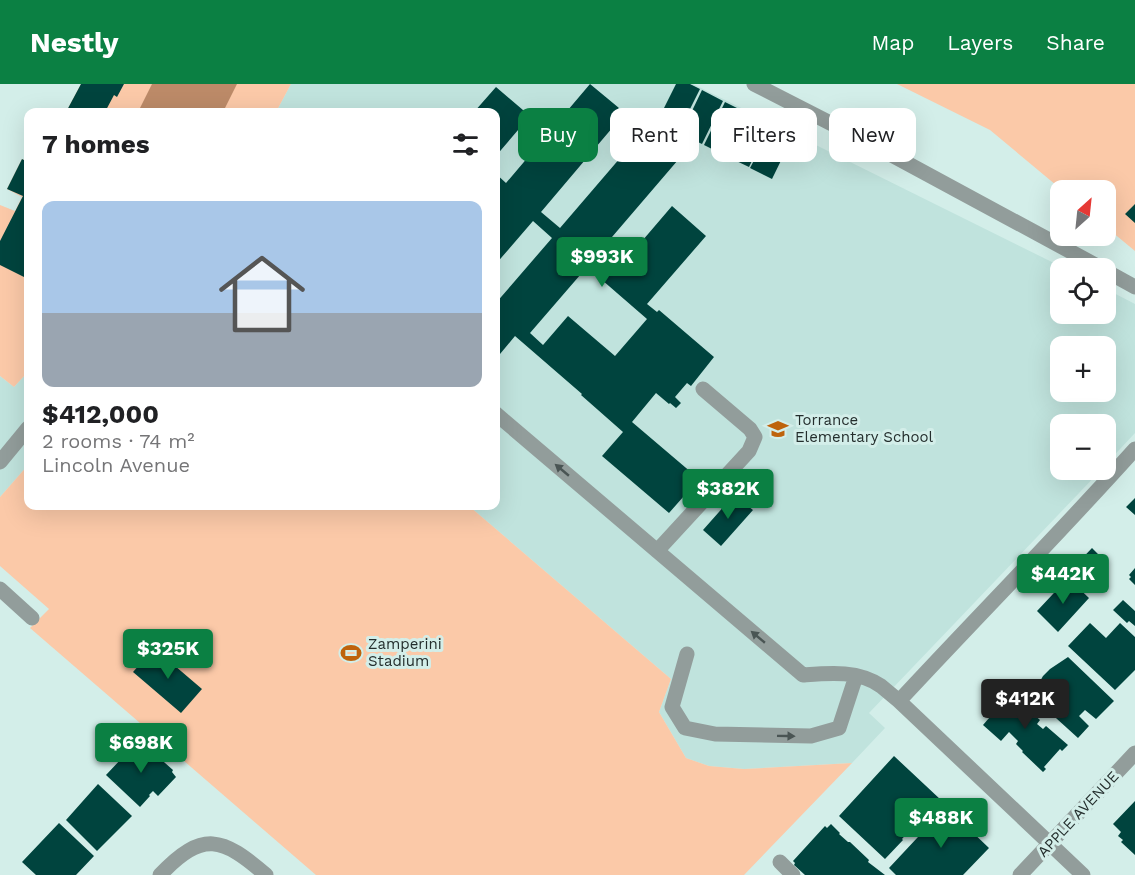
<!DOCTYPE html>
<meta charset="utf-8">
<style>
body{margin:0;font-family:"Work Sans",sans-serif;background:#f2f2f2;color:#202124;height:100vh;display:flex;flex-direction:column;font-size:22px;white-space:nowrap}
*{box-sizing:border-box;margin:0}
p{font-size:20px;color:#757577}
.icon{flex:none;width:33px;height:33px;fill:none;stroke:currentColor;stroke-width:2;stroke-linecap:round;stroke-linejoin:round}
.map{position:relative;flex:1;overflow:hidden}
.side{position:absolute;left:24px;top:24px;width:476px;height:402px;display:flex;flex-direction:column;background:#fff;border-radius:12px;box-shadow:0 6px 24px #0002}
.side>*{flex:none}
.top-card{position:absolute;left:518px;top:24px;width:526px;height:54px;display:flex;gap:12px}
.needle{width:39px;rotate:27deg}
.buttons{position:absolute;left:1050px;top:96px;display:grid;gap:12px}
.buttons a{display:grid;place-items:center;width:66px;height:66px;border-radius:12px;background:#fff;box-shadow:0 6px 24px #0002;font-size:30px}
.price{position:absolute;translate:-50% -51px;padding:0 14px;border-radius:6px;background:#0b8043;color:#fff;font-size:20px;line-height:39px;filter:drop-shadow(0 2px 3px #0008)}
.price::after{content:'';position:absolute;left:50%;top:36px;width:18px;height:14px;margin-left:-9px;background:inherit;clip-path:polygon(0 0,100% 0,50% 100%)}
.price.on{background:#222;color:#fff}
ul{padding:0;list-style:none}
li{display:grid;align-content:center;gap:12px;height:318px;padding:0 18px}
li+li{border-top:2px solid #e0e0e0}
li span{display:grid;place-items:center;height:186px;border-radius:12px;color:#555}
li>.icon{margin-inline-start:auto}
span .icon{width:108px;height:108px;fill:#fffc;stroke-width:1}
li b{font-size:26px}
h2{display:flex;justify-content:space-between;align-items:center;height:72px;padding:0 18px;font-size:26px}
.chip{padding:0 21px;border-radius:12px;background:#fff;box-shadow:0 6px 24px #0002;font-size:21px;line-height:54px}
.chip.on{background:#0b8043;color:#fff}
header{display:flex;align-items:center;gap:36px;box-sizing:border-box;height:84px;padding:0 30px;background:#0b8043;color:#fff}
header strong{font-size:28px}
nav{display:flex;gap:33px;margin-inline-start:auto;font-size:21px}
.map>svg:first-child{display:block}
.built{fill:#c0e3dd;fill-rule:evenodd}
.green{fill:#fbc9a8}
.water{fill:#bc8a68}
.building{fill:#00443e;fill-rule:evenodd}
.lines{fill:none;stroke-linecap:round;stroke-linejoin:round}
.minor{stroke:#929d9b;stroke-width:15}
.oneway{fill:#4a5554}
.labels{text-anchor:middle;stroke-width:6;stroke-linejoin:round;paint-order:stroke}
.poi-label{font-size:15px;fill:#242e2d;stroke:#d3eee9;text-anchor:start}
.street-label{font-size:15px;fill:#242e2d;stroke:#d3eee9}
</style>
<header>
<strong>Nestly</strong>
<nav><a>Map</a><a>Layers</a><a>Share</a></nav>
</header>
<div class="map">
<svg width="1135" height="791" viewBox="0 0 1135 791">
<rect width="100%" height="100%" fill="#d3eee9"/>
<!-- built -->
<path class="built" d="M291,0H693L1064,184H1060V230H1106V205L1135,220V349L1106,380V340H1060V386H1101L869,629L885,644L852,679L744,685L709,682L686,674L659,628L671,595L469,422H495V28H276ZM1060,262H1106V308H1060Z
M26,290L28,291V381L0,413V292L14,303Z"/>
<!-- green -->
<path class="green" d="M81,0H291L276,28H66Z
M897,0H1135V167L1106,143V106H1062L990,46Z
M22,75L28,78V291L26,290L14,303L0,292V121L15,127L22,113L7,105Z
M28,381V422H469L671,595L659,628L686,674L709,682L744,685L852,679L744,791H316L30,544L49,525L0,482V413Z"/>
<!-- water -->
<path class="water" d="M152,0H237L223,28H138Z"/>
<!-- building -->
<path class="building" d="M81,0H124L117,13L114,11L105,28H66Z
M590,0L619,24L618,25L624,30L541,128L560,144L645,45L673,70L672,71L678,76L594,174L613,191L672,122L706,152L647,220L657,228L659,226L714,273L691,302L687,299L675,313L681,319L676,324L670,319L669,320L656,309L632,338L699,395L669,429L602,372L623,348L581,311L582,310L515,252L495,276V220L552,154L533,137L495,181V111L499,107L495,104V89L506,99ZM587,183L647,235L615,272L568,232L543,261L530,249Z
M676,0H690L700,5L678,49L657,38Z
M496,3L530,32L495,73V28H474Z
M702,6L723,17L702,60L681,50Z
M725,18L747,29L726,72L704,61Z
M749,30L770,40L749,83L728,73Z
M772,42L793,52L772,95L750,84Z
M22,75L28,78V183L24,193L0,181V157L23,112L7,105Z
M1135,120V139L1125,130Z
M734,411L753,426L721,462L703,446Z
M1135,414V431L1126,423Z
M1092,464L1107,479L1094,494L1097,497L1090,504L1071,486Z
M1135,484V501L1129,495L1131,493L1129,491Z
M1068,494L1089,514L1058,548L1037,527Z
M1123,516L1135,527V542L1129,537L1127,539L1113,526Z
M1090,539L1106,554L1120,539L1135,553V586L1115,606L1068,562Z
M154,564L202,605L181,629L133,588Z
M1068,573L1114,617L1096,635L1085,626L1079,632L1089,642L1078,654L1035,615L1036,613L1033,610L1043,592L1050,585Z
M1018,606L1037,624L1032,629L1040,636L1037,640L1043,645L1046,642L1068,661L1062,667L1060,665L1044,683L1046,685L1043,688L1022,668L1023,667L1016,660L1018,657L1009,648L1001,657L983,641L996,626L998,627Z
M139,656L173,686L172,688L176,693L158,712L153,707L149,711L150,712L140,723L106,691Z
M894,672L941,716L921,736L917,733L906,745L909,747L902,755L903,756L885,775L839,732Z
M98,700L132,732L97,767L66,736Z
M1135,717V771L1121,758L1123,756L1118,752L1121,748L1113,740Z
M946,723L989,764L963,791H896L889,784Z
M59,739L94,772L76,791H36L22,778Z
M831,740L840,749L839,750L848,758H850L869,776L868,778L885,791H805L794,781L795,779L793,777L825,742L827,744Z"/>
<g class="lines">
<!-- minor -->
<path class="minor" d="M754,0L877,63L1101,184
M1106,187L1135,203
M495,329L803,591C829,589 858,586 881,602C887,607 893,612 899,617L1083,791
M0,378L28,344
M657,467L749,367L755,353L750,345L703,305
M0,505L32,534
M687,570L672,623L685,644L715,650L811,652L839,644L856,592
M899,617C977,533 1058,451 1135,365
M780,778L793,791
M160,791C203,746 222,753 266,791
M1020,791L1135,669"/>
</g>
<!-- one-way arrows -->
<defs><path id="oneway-solid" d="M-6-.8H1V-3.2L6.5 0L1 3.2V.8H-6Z" transform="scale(1.5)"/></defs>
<g class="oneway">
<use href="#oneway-solid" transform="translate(562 386) rotate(-140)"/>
<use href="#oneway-solid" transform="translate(758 553) rotate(-140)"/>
<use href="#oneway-solid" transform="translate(786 652) rotate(1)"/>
</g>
<!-- icons -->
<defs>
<g id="school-bare" transform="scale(1.62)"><path d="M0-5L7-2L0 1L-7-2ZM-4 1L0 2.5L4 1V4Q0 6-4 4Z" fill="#be630c" stroke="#d3eee9" stroke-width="2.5" paint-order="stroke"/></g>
<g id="stadium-bare" transform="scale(1.62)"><path d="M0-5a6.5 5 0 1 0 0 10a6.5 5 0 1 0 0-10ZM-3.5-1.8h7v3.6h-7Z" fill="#be630c" stroke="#d3eee9" stroke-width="2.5" paint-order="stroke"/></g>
</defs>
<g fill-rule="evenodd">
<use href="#school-bare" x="778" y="345"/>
<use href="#stadium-bare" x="351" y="569"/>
</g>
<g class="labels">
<!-- poi labels -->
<g class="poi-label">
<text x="795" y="341">Torrance<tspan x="795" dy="17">Elementary School</tspan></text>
<text x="368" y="565">Zamperini<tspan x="368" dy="17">Stadium</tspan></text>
</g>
<!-- street labels -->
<g class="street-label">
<text transform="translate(1078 730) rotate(-47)" y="5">APPLE AVENUE</text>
</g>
</g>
</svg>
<div class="buttons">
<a><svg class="needle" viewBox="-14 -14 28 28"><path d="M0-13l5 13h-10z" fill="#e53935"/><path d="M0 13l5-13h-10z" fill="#757577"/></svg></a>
<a><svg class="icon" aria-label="locate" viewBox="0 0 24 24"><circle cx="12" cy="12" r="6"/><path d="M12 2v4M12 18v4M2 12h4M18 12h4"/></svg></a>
<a>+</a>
<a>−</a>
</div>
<b class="price" style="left:602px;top:204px">$993K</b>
<b class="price" style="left:728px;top:436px">$382K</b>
<b class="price" style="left:1063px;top:521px">$442K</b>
<b class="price" style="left:168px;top:596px">$325K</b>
<b class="price on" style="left:1025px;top:646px">$412K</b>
<b class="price" style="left:141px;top:690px">$698K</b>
<b class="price" style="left:941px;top:765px">$488K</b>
<div class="top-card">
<a class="chip on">Buy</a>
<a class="chip">Rent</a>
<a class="chip">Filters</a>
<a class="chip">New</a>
</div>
<section class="side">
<h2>7 homes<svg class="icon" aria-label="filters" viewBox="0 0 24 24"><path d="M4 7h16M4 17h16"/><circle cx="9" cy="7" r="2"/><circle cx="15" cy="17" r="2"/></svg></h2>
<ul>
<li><span style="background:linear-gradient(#a9c7e8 60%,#9aa5b1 0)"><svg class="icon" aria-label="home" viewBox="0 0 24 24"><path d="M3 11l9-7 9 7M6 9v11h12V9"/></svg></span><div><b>$412,000</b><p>2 rooms · 74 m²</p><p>Lincoln Avenue</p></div></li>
</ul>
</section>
</div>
